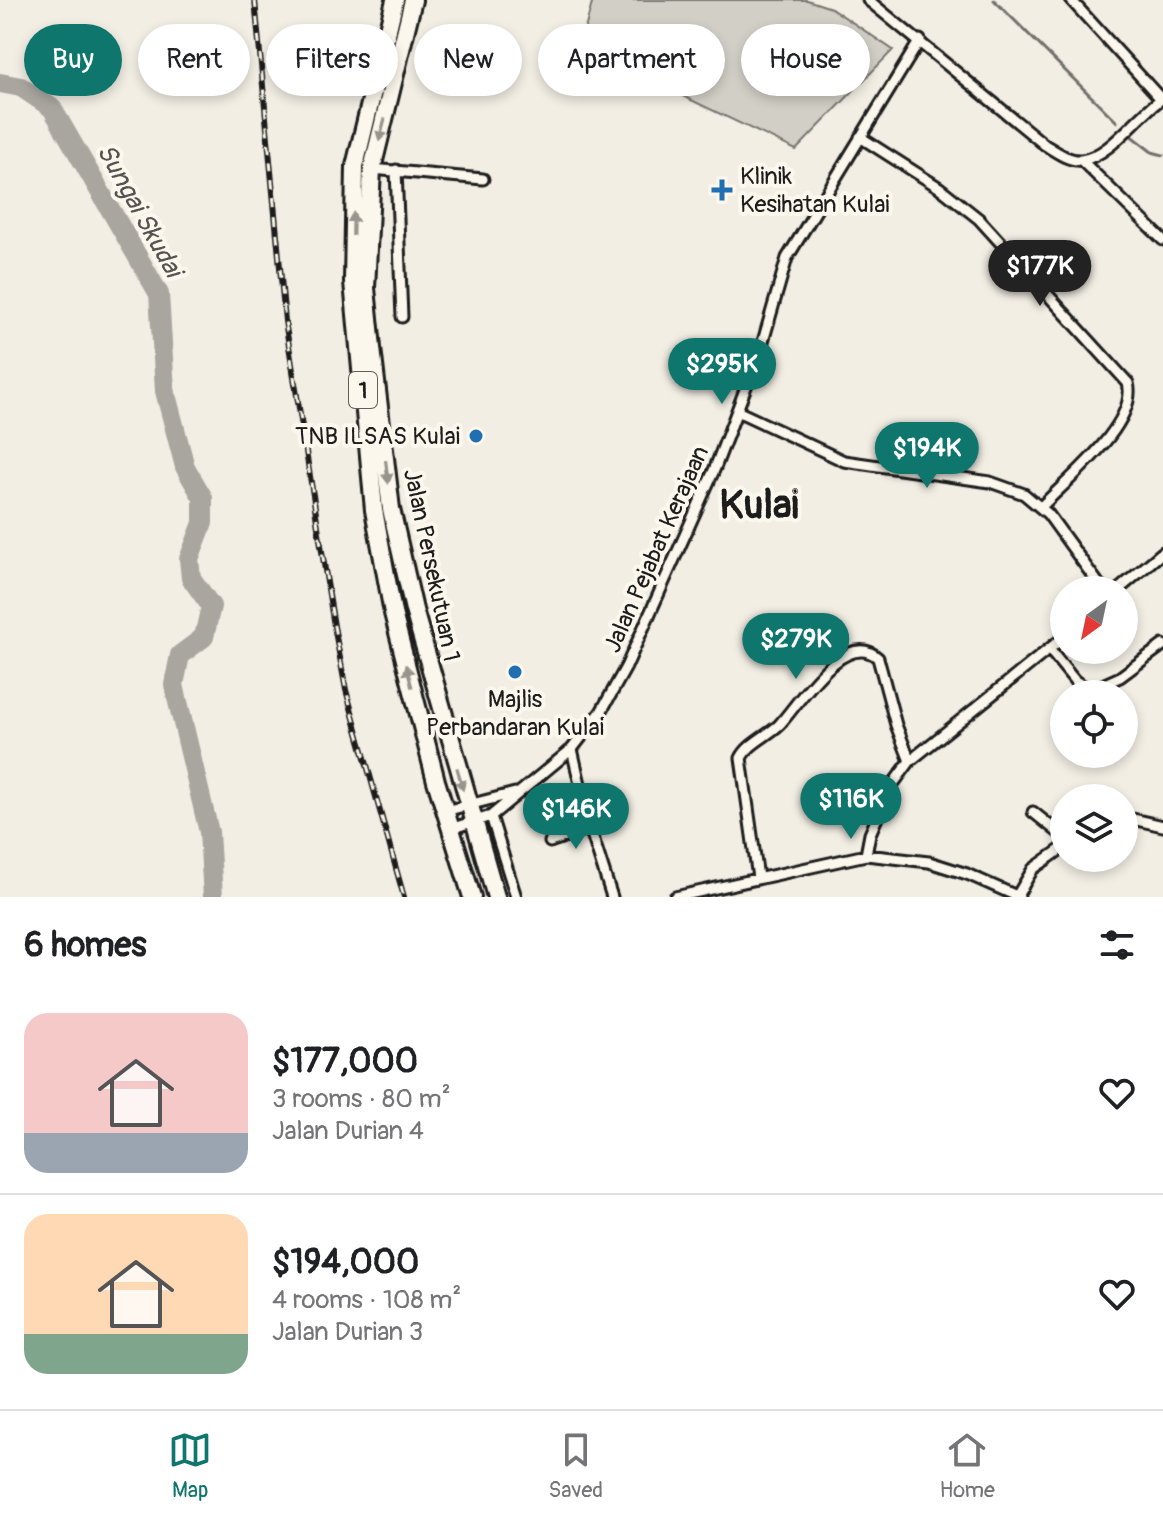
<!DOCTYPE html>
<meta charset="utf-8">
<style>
body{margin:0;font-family:Pangolin,sans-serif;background:#f2f2f2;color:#202124;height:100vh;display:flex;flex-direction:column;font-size:30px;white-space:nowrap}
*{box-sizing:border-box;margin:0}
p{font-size:26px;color:#757577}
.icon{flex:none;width:44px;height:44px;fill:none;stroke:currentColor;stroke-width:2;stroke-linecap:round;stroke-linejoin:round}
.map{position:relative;height:897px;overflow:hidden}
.side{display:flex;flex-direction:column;background:#fff;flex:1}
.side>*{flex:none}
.banner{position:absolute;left:24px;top:24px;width:1116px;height:72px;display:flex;gap:16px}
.needle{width:52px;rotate:213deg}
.controls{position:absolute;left:1050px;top:576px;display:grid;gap:16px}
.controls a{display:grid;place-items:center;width:88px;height:88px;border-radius:50%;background:#fff;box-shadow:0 4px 12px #0003;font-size:40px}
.price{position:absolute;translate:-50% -68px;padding:0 18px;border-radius:28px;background:#0f766e;color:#fff;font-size:26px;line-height:52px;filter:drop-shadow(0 2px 4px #0008)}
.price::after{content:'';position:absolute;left:50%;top:48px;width:24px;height:18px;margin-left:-12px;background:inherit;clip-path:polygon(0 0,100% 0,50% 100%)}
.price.current{background:#222;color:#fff}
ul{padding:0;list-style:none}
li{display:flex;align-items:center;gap:24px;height:200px;padding:0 24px}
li+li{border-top:2px solid #e0e0e0}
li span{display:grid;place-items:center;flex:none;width:224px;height:160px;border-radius:24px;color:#555}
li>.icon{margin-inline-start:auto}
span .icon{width:96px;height:96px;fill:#fffc;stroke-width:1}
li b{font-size:34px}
h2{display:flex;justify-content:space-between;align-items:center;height:96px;padding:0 24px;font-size:34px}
.tag{padding:0 28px;border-radius:36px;background:#fff;box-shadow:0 4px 12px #0003;font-size:28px;line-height:72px}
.tag.current{background:#0f766e;color:#fff}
.tab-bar{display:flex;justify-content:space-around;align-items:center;height:112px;border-top:2px solid #e0e0e0;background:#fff;font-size:22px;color:#757577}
.tab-bar a{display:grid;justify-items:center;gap:4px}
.tab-bar .current{color:#0f766e}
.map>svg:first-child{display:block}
.green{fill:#d2cfc6;stroke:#777671;stroke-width:2}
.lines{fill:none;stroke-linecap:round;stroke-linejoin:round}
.stream{stroke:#716f6b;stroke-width:3}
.river{stroke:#a9a6a0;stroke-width:20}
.minor-casing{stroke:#1c1c1c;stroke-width:15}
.trunk-casing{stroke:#1c1c1c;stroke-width:22}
.minor{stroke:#fbf7ec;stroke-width:9}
.trunk{stroke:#fbf7ec;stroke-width:16}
.rail-casing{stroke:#1c1c1c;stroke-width:6}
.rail{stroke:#fbf7ec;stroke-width:3;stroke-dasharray:9;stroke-linecap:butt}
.oneway{fill:#97948e}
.poi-dot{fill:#1f6fb2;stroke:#fbf7ec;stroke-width:3}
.labels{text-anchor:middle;stroke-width:8;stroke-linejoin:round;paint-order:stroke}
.shield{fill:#fbf7ec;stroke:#5f5e5a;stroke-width:2}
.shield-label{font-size:22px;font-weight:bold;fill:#1c1c1c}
.poi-label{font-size:24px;fill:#1c1c1c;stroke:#fbf7ec;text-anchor:start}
.street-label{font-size:24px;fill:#1c1c1c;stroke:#fbf7ec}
.water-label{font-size:26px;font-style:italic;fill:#545351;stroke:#fbf7ec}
.town-label{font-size:40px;font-weight:bold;fill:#1c1c1c;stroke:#fbf7ec}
</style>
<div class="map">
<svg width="1163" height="897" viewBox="0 0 1163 897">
<rect width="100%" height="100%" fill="#f2eee4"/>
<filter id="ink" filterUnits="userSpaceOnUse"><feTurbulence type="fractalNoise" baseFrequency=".0125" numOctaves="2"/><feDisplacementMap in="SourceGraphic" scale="16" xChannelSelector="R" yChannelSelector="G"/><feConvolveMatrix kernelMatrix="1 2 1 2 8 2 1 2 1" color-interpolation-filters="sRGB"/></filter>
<g filter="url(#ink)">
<!-- green -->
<path class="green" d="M593,0H807L831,8L893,50L796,150L580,47Z"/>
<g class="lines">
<!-- stream -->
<path class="stream" d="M994,0L1117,122
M1130,135L1152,152L1163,155"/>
<!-- river -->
<path class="river" d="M0,83L21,87L52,108L159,294L165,391L185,467L203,498V523L189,559L191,578L211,606L204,637L180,655L174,685L209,832L213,897"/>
<!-- minor casing -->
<g class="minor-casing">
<path id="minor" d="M868,0L1045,145C1055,151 1068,161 1081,160C1110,157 1139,113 1163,98
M1071,0L1161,99
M860,137L940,188L979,219L1128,383C1139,423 1067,480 1041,507
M1081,160L1163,240
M372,169L483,179
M396,170L402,317
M737,411L844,461L990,482L1024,494L1048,514L1103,590
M1118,590L1163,552
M1049,649L1075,681L1091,690L1120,677L1163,645
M572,749L590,828L612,897
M445,811L515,793
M1033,812L1064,837
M491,816L516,897
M1124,817L1163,826
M450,829L491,816L572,749L601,712L626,667L715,468L762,345L787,258L920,40
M550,842L590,828
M866,855L870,834L890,788L910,761L1064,637
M758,878L741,758C748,744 767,736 779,725C798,705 845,627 878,658L896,725L910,761
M1017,896L1033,869L1064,847
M675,897L866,855L929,862L967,874L1019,897"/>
</g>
<!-- trunk casing -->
<g class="trunk-casing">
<path id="trunk" d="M395,0L355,166L353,282L374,510L393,613L436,781L472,897
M413,0L372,169L366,288L372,348L391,509L414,610L496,897"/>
</g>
<!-- minor -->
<use href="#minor" class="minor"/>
<!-- trunk -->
<use href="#trunk" class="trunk"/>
<!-- rail casing -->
<g class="rail-casing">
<path id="rail" d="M255,0L285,321L334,626L346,690L404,897"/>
</g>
<!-- rail -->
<use href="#rail" class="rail"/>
</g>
<!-- one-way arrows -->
<defs><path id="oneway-solid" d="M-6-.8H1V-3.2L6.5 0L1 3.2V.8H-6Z" transform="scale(2)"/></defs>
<g class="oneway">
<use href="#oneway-solid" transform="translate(382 130) rotate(104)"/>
<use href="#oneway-solid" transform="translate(353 224) rotate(-89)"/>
<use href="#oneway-solid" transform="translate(387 472) rotate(83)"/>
<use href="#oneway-solid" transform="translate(409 676) rotate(-104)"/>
<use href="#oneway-solid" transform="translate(460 779) rotate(75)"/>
</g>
</g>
<!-- markers -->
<g class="poi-dot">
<path d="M718 178h8v8h8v8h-8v8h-8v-8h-8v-8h8z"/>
<circle cx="476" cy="436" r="8"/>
<circle cx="515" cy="672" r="8"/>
</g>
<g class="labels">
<!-- shield labels -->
<rect class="shield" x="349" y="372" width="28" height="36" rx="6"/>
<g class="shield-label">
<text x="363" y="398">1</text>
</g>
<!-- poi labels -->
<g class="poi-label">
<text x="740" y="184">Klinik<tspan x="740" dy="28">Kesihatan Kulai</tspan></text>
<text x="460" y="444" text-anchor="end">TNB ILSAS Kulai</text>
<text x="515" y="707" text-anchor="middle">Majlis<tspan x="515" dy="28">Perbandaran Kulai</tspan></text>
</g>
<!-- street labels -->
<g class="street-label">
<text transform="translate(656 549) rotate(-66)" y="8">Jalan Pejabat Kerajaan</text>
<text transform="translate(432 565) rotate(78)" y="8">Jalan Persekutuan 1</text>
</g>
<!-- water labels -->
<g class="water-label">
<text transform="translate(140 210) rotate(61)" y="9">Sungai Skudai</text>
</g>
<!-- town labels -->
<g class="town-label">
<text x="759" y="518">Kulai</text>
</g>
</g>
</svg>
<div class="controls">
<a><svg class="needle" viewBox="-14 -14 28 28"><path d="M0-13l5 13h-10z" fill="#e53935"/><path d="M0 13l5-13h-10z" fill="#757577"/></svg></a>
<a><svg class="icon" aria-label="locate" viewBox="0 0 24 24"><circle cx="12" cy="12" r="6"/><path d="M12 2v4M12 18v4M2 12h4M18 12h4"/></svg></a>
<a><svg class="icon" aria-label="layers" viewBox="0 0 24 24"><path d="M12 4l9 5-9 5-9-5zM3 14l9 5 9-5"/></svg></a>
</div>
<b class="price current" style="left:1040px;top:308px">$177K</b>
<b class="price" style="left:722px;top:406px">$295K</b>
<b class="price" style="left:927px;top:490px">$194K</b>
<b class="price" style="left:796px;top:681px">$279K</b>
<b class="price" style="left:851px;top:841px">$116K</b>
<b class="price" style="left:576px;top:851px">$146K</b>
<div class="banner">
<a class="tag current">Buy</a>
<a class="tag">Rent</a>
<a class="tag">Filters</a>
<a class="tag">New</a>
<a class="tag">Apartment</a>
<a class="tag">House</a>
</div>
</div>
<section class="side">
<h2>6 homes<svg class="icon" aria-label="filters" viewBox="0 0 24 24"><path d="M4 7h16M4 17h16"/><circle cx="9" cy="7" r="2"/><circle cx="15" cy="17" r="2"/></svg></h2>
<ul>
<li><span style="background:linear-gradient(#f6c9c9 75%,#9aa5b1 0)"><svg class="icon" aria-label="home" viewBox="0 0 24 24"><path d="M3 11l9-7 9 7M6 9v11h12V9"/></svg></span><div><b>$177,000</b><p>3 rooms · 80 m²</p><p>Jalan Durian 4</p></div><svg class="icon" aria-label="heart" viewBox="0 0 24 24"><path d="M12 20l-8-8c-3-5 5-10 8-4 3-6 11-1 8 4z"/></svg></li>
<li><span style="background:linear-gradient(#ffd9b3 75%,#7fa58c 0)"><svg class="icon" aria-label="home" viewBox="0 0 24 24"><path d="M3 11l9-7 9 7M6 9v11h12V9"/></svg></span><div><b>$194,000</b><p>4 rooms · 108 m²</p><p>Jalan Durian 3</p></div><svg class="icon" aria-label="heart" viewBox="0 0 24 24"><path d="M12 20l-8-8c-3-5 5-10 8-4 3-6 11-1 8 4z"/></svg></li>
</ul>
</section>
<nav class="tab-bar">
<a class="current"><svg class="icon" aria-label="map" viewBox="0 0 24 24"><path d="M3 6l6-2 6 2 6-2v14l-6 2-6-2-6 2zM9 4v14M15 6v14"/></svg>Map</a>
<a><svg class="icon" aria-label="saved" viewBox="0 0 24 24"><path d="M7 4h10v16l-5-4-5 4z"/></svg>Saved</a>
<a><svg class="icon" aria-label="home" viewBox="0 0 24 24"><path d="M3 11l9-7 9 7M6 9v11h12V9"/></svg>Home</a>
</nav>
